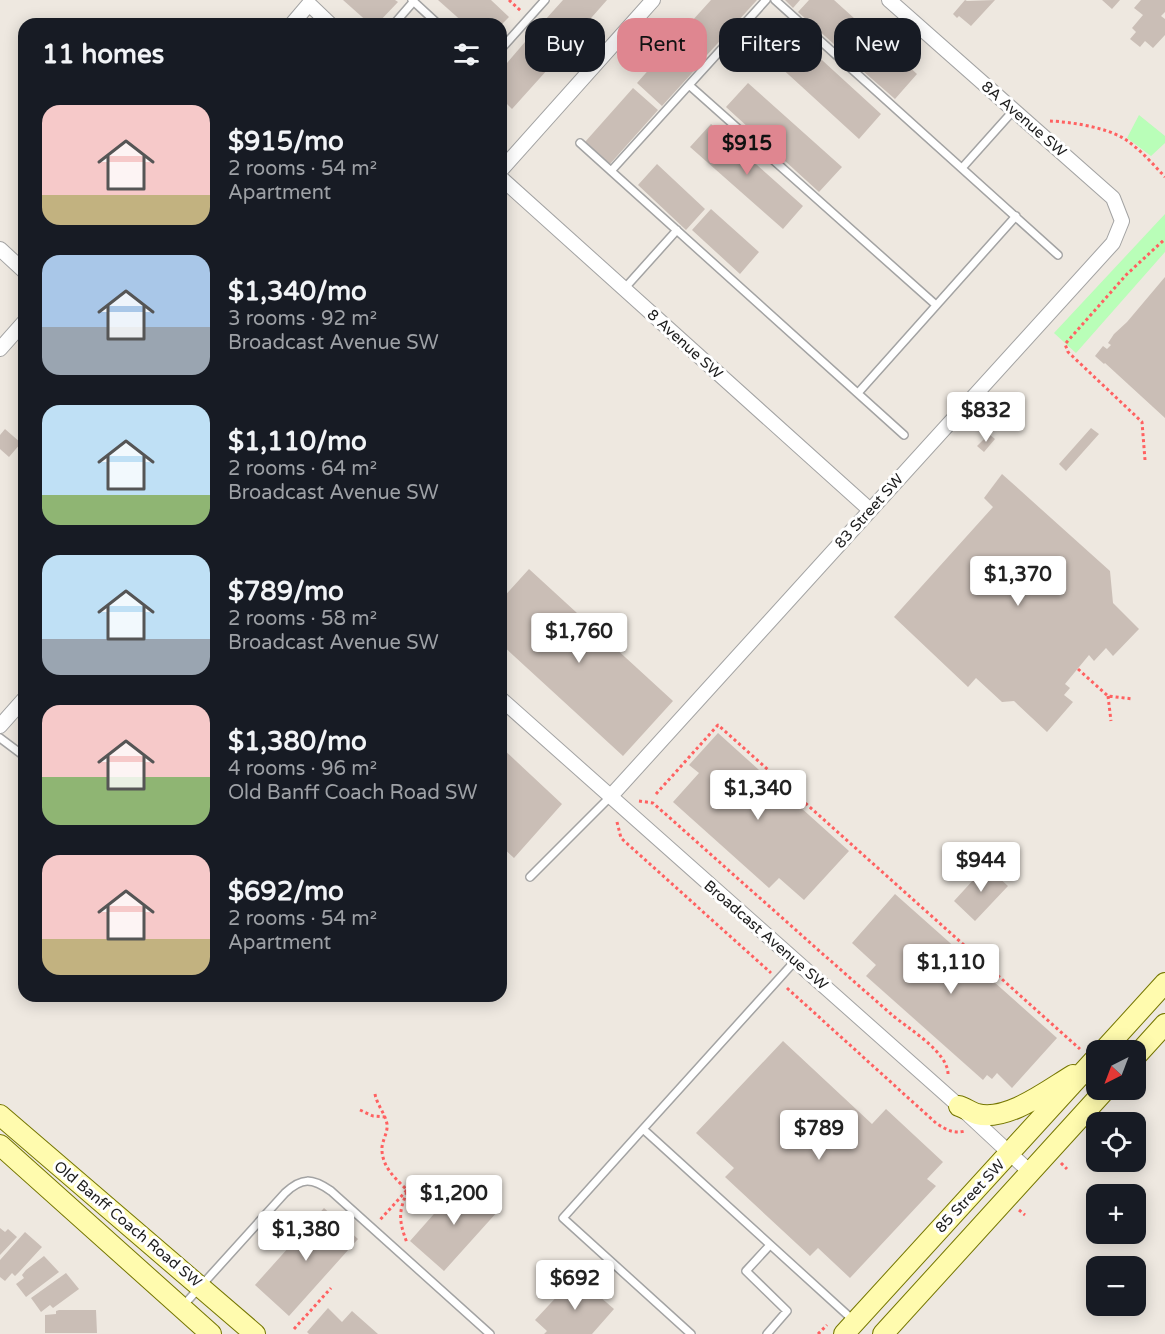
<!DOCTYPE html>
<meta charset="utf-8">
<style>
body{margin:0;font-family:"Varela Round",sans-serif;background:#242831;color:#f1f3f6;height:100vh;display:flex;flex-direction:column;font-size:22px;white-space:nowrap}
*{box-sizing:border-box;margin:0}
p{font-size:20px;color:#9ea1a6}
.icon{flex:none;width:33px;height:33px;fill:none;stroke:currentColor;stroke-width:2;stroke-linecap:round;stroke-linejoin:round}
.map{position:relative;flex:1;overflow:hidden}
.side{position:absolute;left:18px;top:18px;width:489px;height:984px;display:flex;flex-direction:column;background:#171b24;border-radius:18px;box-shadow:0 3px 15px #0003}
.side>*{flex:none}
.banner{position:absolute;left:525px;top:18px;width:549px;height:54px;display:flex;gap:12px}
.needle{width:39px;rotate:222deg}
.fabs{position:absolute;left:1086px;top:1040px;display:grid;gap:12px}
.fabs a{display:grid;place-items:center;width:60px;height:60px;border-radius:12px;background:#171b24;box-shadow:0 3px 15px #0003;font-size:30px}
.price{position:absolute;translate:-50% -51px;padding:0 14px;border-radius:6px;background:#fff;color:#222;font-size:20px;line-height:39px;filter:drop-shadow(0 2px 3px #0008)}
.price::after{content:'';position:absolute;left:50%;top:36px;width:18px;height:14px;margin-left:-9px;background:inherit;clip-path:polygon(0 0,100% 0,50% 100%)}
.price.on{background:#df8690;color:#111}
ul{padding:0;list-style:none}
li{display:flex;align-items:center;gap:18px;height:150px;padding:0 24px}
li span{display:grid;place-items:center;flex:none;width:168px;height:120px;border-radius:18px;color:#555}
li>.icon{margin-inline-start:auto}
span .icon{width:72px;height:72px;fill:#fffc;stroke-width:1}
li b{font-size:26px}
h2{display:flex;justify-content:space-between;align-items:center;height:72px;padding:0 24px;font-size:26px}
.chip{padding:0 21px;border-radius:18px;background:#171b24;box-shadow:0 3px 15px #0003;font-size:21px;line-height:54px}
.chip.on{background:#df8690;color:#111}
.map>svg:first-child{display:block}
.park{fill:#b9feb8}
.building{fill:#cabeb6}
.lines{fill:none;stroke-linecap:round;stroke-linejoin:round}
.lane-casing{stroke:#a3a3a3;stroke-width:10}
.street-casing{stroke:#a3a3a3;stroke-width:16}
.secondary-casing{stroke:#757600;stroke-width:22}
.path{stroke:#ff6161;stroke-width:3;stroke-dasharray:3 3;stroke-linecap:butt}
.lane{stroke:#fff;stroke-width:7}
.street{stroke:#fff;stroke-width:14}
.secondary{stroke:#fffbae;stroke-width:20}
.labels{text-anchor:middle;stroke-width:6;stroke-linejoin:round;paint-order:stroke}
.street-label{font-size:15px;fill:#1c1c1c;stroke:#fff}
</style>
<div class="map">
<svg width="1165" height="1334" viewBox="0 0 1165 1334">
<rect width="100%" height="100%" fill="#eee8e0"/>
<!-- park -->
<path class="park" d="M1139,115L1165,136V143L1151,156L1127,138Z
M1165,214V252L1076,353L1054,333Z"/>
<!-- building -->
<path class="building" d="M343,0H395L398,2L377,24H370Z
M438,0H491L509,17L502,24H465Z
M563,0H607L569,43L545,20Z
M711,0H757L707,55L682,32Z
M785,0H800L793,8Z
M809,0H834L865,28L844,53L798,12Z
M965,0L967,1L995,0L971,26L959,16L957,18L953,14Z
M1102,0H1120L1112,9Z
M1141,0H1165V12L1161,16L1165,19V35L1153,48L1145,41L1140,47L1130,39L1136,32L1132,28L1143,15L1134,8Z
M788,29L881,114L859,139L766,54Z
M871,32L917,74L895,99L848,58Z
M531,35L557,59L512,109L501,98V70Z
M677,38L703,61L662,106L637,83Z
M748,83L842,167L819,192L726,107Z
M633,88L658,110L610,164L585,142Z
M711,124L803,206L783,229L690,147Z
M657,164L705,209L686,230L638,185Z
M711,209L759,252L740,274L692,230Z
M1165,277V418L1105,363L1104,364L1095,356L1103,346L1107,349L1111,345L1108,343L1114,334L1127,322Z
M1091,428L1099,434L1066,471L1059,464Z
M5,429L21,443L9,457L0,449V435Z
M989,434L995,439L984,452L977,446Z
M1002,474L1110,571L1113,603L1139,629L1113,656L1106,648L1094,661L1089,655L1065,684L1070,688L1064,695L1073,702L1047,732L1014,701L1002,702L976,678L968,687L894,617L993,507L984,498Z
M529,569L673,701L623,756L501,644V600Z
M718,733L849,851L804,900L779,878L769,888L673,802L699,773L689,765Z
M501,747L562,804L514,858L501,846Z
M986,866L1008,886L975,921L954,901Z
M895,894L1057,1038L1012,1088L997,1073L992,1079L987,1075L983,1080L866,976L876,965L852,943Z
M783,1041L872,1124L886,1109L943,1162L927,1179L936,1186L850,1278L818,1248L810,1256L725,1177L734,1168L696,1133Z
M464,1180L498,1211L444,1271L410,1241Z
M324,1208L358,1239L289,1316L255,1285Z
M0,1228L5,1232L8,1229L17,1237L0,1255Z
M25,1232L42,1247L20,1271L15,1276L12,1273L5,1281L0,1277V1260Z
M44,1256L59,1272L26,1297L16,1284L24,1278L22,1275L26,1270Z
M66,1273L79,1289L53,1308L50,1305L41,1312L31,1298Z
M576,1276L614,1309L592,1334H544L547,1331L535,1320Z
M328,1308L342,1322L352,1311L378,1334H309L307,1332Z
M59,1310H96L97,1333H45V1315L56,1314V1311Z"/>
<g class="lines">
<!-- lane casing -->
<g class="lane-casing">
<path id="lane" d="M412,0L438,24
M775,0L1058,255
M394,24L414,1
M501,49L545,0
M689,85L936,305
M580,143L904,435
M962,168L1013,111
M611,171L766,0
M624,289L677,230
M858,393L1016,216
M0,738L24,756
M530,877L610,797
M795,961L643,1129L853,1320
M643,1129L563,1218L691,1334
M182,1307L285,1193C302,1177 312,1178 331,1191L490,1334
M767,1334L787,1311L746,1271L770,1245"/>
</g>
<!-- street casing -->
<g class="street-casing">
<path id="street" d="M292,24L309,4L330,24
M501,170L653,0
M501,178L870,510
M0,249L24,271
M0,349L24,322
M501,699L959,1106L1030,1172
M0,726L24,699
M610,797L1113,243L1122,221L1113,198L889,0"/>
</g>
<!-- secondary casing -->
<g class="secondary-casing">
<path id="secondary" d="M1104,1050L1165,983
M1136,1056L1165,1024
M959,1106C965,1108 971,1112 977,1114C1007,1122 1048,1090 1073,1075
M0,1115L255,1334
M0,1145L211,1334
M844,1334L1096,1058
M883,1334L1106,1089"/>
</g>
<!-- path -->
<path class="path" d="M509,0L521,11
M537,25L579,63
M1050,121C1071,122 1104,127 1123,138C1139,148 1152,163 1165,177
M1145,460L1142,422L1068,352L1065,344L1127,274L1165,239
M1078,669L1108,696L1133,699
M1108,696L1111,721
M656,794L718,725L1080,1049
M639,801L653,803C732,873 811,944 891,1014C907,1028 949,1052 948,1075
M617,822L621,838L771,973
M787,988L937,1124C947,1130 954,1134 965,1131
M375,1094C377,1105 385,1113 387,1124C388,1132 383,1139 382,1147C381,1166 395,1178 407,1190L379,1221
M360,1110L373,1116L385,1117
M1061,1163L1067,1169
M407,1192C398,1213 399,1221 407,1243
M1019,1210L1025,1215
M294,1329L331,1288
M818,1334L827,1325"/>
<!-- lane -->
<use href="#lane" class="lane"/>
<!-- street -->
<use href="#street" class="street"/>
<!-- secondary -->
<use href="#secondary" class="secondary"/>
</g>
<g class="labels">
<!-- street labels -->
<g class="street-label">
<text transform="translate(1024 119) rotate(41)" y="5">8A Avenue SW</text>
<text transform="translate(685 344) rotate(42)" y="5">8 Avenue SW</text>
<text transform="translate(869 511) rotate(-48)" y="5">83 Street SW</text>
<text transform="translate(766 935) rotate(41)" y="5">Broadcast Avenue SW</text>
<text transform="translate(970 1196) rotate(-47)" y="5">85 Street SW</text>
<text transform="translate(128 1224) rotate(40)" y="5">Old Banff Coach Road SW</text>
</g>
</g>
</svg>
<div class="fabs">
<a><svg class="needle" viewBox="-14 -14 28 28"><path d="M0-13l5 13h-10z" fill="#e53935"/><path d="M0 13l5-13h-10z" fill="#9ea1a6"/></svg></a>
<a><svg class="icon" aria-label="locate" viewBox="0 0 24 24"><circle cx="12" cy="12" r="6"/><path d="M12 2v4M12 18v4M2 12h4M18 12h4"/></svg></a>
<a>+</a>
<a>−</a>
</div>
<b class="price on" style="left:747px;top:176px">$915</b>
<b class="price" style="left:986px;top:443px">$832</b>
<b class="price" style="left:1018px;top:607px">$1,370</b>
<b class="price" style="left:579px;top:664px">$1,760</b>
<b class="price" style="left:758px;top:821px">$1,340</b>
<b class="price" style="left:981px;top:893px">$944</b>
<b class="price" style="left:951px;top:995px">$1,110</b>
<b class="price" style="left:819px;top:1161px">$789</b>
<b class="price" style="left:454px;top:1226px">$1,200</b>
<b class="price" style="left:306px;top:1262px">$1,380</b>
<b class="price" style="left:575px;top:1311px">$692</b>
<div class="banner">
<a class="chip">Buy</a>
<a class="chip on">Rent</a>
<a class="chip">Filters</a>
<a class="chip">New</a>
</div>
<section class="side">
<h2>11 homes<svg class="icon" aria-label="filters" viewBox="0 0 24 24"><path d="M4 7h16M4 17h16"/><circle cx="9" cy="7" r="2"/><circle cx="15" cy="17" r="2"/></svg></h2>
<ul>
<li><span style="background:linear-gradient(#f6c9c9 75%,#c2b280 0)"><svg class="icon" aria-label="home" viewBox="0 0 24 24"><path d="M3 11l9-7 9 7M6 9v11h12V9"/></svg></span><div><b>$915/mo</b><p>2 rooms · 54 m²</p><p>Apartment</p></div></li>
<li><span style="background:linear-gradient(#a9c7e8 60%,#9aa5b1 0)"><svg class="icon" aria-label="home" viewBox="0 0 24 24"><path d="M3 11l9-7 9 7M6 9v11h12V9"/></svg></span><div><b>$1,340/mo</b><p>3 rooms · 92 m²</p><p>Broadcast Avenue SW</p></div></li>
<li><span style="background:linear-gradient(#bfe0f5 75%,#8fb573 0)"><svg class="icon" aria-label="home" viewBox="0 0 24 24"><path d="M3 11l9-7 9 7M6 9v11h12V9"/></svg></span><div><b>$1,110/mo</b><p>2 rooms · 64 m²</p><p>Broadcast Avenue SW</p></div></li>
<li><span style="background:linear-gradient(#bfe0f5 70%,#9aa5b1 0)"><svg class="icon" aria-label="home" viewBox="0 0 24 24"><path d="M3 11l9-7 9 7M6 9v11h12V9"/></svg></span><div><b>$789/mo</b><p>2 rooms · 58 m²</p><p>Broadcast Avenue SW</p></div></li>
<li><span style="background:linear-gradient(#f6c9c9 60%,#8fb573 0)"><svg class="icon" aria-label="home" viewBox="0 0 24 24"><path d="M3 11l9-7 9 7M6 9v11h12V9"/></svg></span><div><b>$1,380/mo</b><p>4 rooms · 96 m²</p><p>Old Banff Coach Road SW</p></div></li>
<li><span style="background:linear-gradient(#f6c9c9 70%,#c2b280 0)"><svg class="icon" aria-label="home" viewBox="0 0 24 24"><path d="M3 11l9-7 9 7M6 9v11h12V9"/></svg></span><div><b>$692/mo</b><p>2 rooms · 54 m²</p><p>Apartment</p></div></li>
</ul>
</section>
</div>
